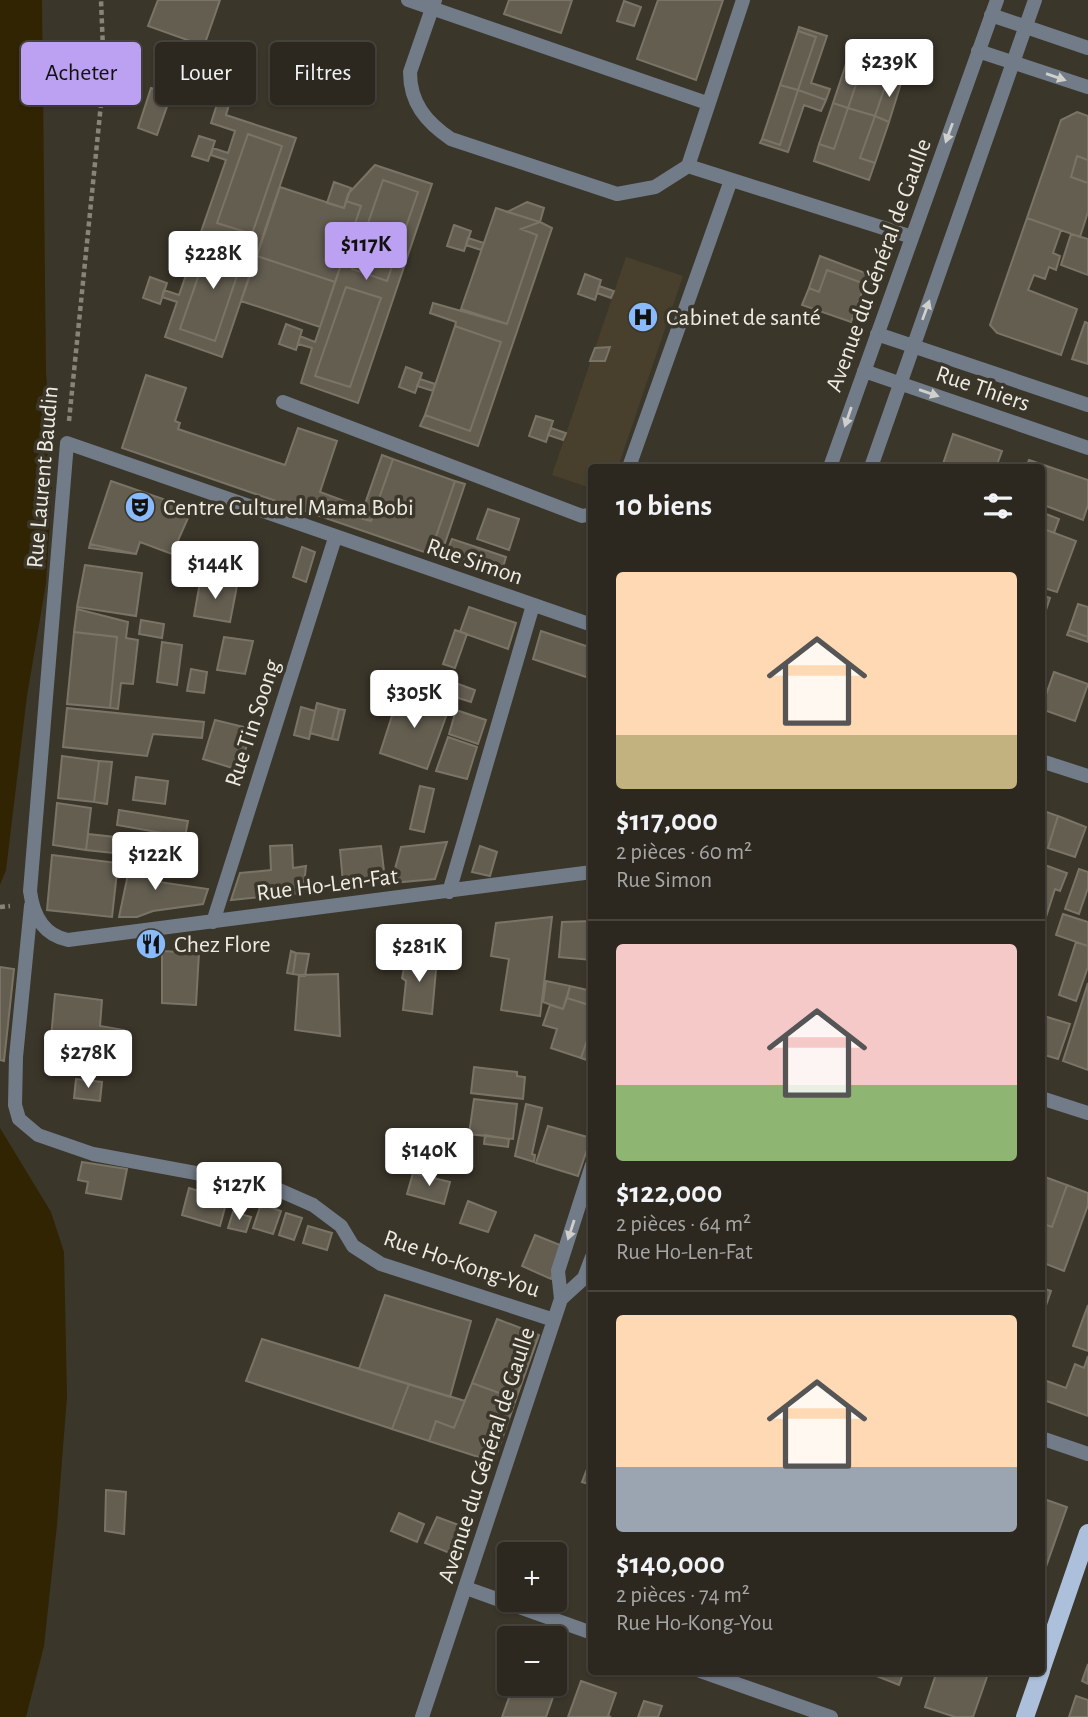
<!DOCTYPE html>
<html lang="fr">
<meta charset="utf-8">
<style>
body{margin:0;font-family:"Alegreya Sans",sans-serif;background:#343029;color:#f1f3f6;height:100vh;display:flex;flex-direction:column;font-size:26px;white-space:nowrap}
*{box-sizing:border-box;margin:0}
p{font-size:23px;color:#a6a6a5}
.icon{flex:none;width:38px;height:38px;fill:none;stroke:currentColor;stroke-width:2;stroke-linecap:round;stroke-linejoin:round}
.map{position:relative;flex:1;overflow:hidden}
.side{position:absolute;left:588px;top:464px;width:457px;height:1211px;display:flex;flex-direction:column;background:#2c2820;border-radius:7px;box-shadow:0 2px 5px #0004,0 0 0 2px #48443e}
.side>*{flex:none}
.top-card{position:absolute;left:21px;top:42px;width:462px;height:63px;display:flex;gap:14px}
.tools{position:absolute;left:497px;top:1542px;display:grid;gap:14px}
.tools a{display:grid;place-items:center;width:70px;height:70px;border-radius:7px;background:#2c2820;box-shadow:0 2px 5px #0004,0 0 0 2px #48443e;font-size:35px}
.price{position:absolute;translate:-50% -60px;padding:0 16px;border-radius:7px;background:#fff;color:#222;font-size:23px;line-height:46px;filter:drop-shadow(0 2px 4px #0008)}
.price::after{content:'';position:absolute;left:50%;top:42px;width:21px;height:16px;margin-left:-10px;background:inherit;clip-path:polygon(0 0,100% 0,50% 100%)}
.price.active{background:#bca0f2;color:#111}
ul{padding:0;list-style:none}
li{display:grid;align-content:center;gap:14px;height:371px;padding:0 28px}
li+li{border-top:2px solid #48443e}
li span{display:grid;place-items:center;height:217px;border-radius:7px;color:#555}
li>.icon{margin-inline-start:auto}
span .icon{width:126px;height:126px;fill:#fffc;stroke-width:1}
li b{font-size:30px}
h2{display:flex;justify-content:space-between;align-items:center;height:84px;padding:0 28px;font-size:30px}
.tag{padding:0 24px;border-radius:7px;background:#2c2820;box-shadow:0 2px 5px #0004,0 0 0 2px #48443e;font-size:24px;line-height:63px}
.tag.active{background:#bca0f2;color:#111}
.map>svg:first-child{display:block}
.built{fill:#48402d}
.water{fill:#312402}
.building{fill:#645e51;stroke:#7a7466;stroke-width:2;fill-rule:evenodd}
.lines{fill:none;stroke-linecap:round;stroke-linejoin:round}
.path{stroke:#888479;stroke-width:4.5;stroke-dasharray:5 3.5;stroke-linecap:butt}
.minor{stroke:#727c89;stroke-width:14}
.primary{stroke:#acc0dc;stroke-width:18}
.oneway{fill:#cfcfcc}
.labels{text-anchor:middle;stroke-width:7;stroke-linejoin:round;paint-order:stroke}
.street-label{font-size:24px;fill:#eeebe3;stroke:#3b362a}
.poi-label{font-size:24px;fill:#eeebe3;stroke:#3b362a;text-anchor:start}
</style>
<div class="map">
<svg width="1088" height="1717" viewBox="0 0 1088 1717">
<rect width="100%" height="100%" fill="#3b362a"/>
<!-- built -->
<path class="built" d="M626,257L683,276L618,467H592L591,488L552,475Z"/>
<!-- water -->
<path class="water" d="M0,0H42L46,373L53,469L46,583L27,696L6,870L0,885Z
M0,1128L51,1212L64,1252L67,1396L57,1525L44,1646L26,1717H0Z"/>
<!-- building -->
<path class="building" d="M158,0H220L204,46L148,26Z
M509,0H572L561,33L504,14Z
M658,0H723L696,80L637,59Z
M624,1L641,7L634,26L617,21Z
M799,27L827,36L811,83L830,89L826,100L798,90L816,37L798,31Z
M798,31L816,37L798,90L780,85Z
M852,45L908,63L902,80L889,75L875,116L848,108L862,67L847,61Z
M847,61L862,67L848,108L833,103Z
M889,75L902,80L889,122L875,116Z
M780,85L798,90L780,145L762,139Z
M151,88L171,95L157,135L138,128Z
M798,90L826,100L821,111L804,105L788,152L760,143L762,139L780,145Z
M220,95L231,98L226,115L296,138L222,357L165,337L177,302L162,297L164,290L179,295L226,160L211,155L213,148L228,153L235,131L211,123ZM248,134L282,146L252,234L217,223ZM211,240L245,252L215,341L180,329Z
M833,103L848,108L834,149L819,144Z
M848,108L875,116L860,158L875,163L869,180L814,161L819,144L834,149Z
M1077,112L1088,116V160L1077,156L1071,177L1088,183V212L1080,237L1027,218L1061,120Z
M875,116L889,122L875,163L860,158Z
M248,134L282,146L252,234L217,223Z
M199,136L215,141L208,161L192,156Z
M1077,156L1088,160V183L1071,177Z
M375,165L432,184L358,403L301,383L312,348L298,344L300,336L315,342L361,206L346,201L348,194ZM383,180L418,192L387,281L352,269ZM346,287L381,298L350,387L315,376Z
M383,180L418,192L387,281L352,269Z
M334,182L351,188L344,208L327,203Z
M280,187L344,208L346,201L361,206L335,282L257,256Z
M527,202L544,208L540,222L507,212Z
M496,208L540,222L521,229L537,235L507,324L461,309Z
M1027,218L1061,230L1053,253L1060,256L1056,270L1049,267L1045,279L1034,275L1028,290L1077,309L1061,355L997,333L990,325Z
M540,222L552,228L478,446L420,426L425,415L470,431L501,342L455,326L456,322L430,313L433,303L507,324L537,235L521,229Z
M454,225L471,231L464,251L447,246Z
M1071,234L1088,239V275L1061,265Z
M468,238L484,243L481,250L466,245Z
M211,240L245,252L215,341L180,329Z
M257,256L335,282L320,327L241,301Z
M820,256L868,274L865,284L827,270L819,292L809,288Z
M827,270L865,284L851,322L802,305L809,288L819,292Z
M585,274L601,280L595,300L578,294Z
M150,277L167,283L160,304L143,298Z
M599,286L614,291L611,298L597,293Z
M346,287L381,298L350,387L315,376Z
M1085,322L1088,323V364L1072,359Z
M286,324L302,330L296,350L279,344Z
M455,326L501,342L470,431L425,415Z
M610,347L605,361H590L595,348Z
M406,367L422,373L415,393L399,387Z
M146,375L186,388L175,421L180,423L178,429L285,465L298,428L337,441L320,492L350,503L347,513L371,521L393,459L455,481L430,554L122,448Z
M420,379L435,384L433,391L417,386Z
M536,416L553,421L546,442L529,436Z
M551,428L566,433L563,440L548,435Z
M953,434L1002,451L996,467L976,464L975,467H942Z
M382,455L393,459L371,521L360,518Z
M1029,460L1088,480V505L1083,520L1041,504V467H1026Z
M111,481L192,509L172,554L140,542L136,554L90,544Z
M455,481L465,484L440,558L430,554Z
M488,509L519,519L509,550L477,539Z
M1041,512L1059,519L1054,533L1041,528Z
M1041,528L1076,541L1057,592L1041,587Z
M452,539L506,557L500,578L444,559Z
M90,544L136,554L89,548Z
M302,547L315,552L306,582L293,577Z
M85,565L142,573L136,616L77,607Z
M200,582L237,586L230,622L194,616Z
M1041,595L1050,598L1042,622H1041Z
M1078,604L1088,607V637L1069,630Z
M469,607L516,623L508,649L460,632Z
M77,609L128,622L126,638L138,640L133,684L121,683L118,709L110,708L117,637L74,632Z
M141,620L164,624L162,638L139,634Z
M455,630L467,634L455,668L443,664Z
M1069,630L1088,637V642L1067,635Z
M541,631L592,648V679L533,659Z
M74,632L117,637L110,708L67,704Z
M224,637L253,641L245,674L217,670Z
M162,642L182,645L177,685L157,682Z
M191,669L207,672L204,693L187,691Z
M1054,672L1088,684L1075,721L1041,709Z
M453,682L475,690L471,702L449,695Z
M400,691L449,708L427,769L380,753Z
M317,703L339,709L332,739L310,733Z
M301,707L315,711L309,739L294,735Z
M67,708L204,722L202,738L153,734L147,756L63,747Z
M339,709L345,710L338,740L332,739Z
M456,710L486,720L478,744L449,734Z
M215,720L252,729L239,770L203,759Z
M448,737L477,747L467,779L436,771Z
M62,756L99,761L94,802L58,798Z
M99,761L112,762L107,804L94,802Z
M136,777L168,781L165,804L133,800Z
M420,786L434,789L424,832L410,829Z
M57,803L91,808L86,850L53,845Z
M119,810L188,821L185,837L117,825Z
M1041,810L1058,816L1048,848L1041,845Z
M1058,816L1086,827L1075,857L1048,848Z
M88,834L115,837L113,853L86,850Z
M447,842L435,879L391,883L401,847Z
M292,845L293,868L306,866L303,893L231,900L240,873L271,870L270,846Z
M381,846L385,879L343,883L340,850Z
M480,846L497,852L490,876L472,872Z
M52,855L118,863L112,917L47,910Z
M131,860L163,866L159,882L208,889L203,904L153,911L137,917H119Z
M1042,864L1067,873L1060,891L1055,889L1045,920L1041,919Z
M1079,869L1088,872V888L1079,914L1065,909Z
M1063,914L1088,922V946L1056,935Z
M552,917L540,1016L501,1010L509,959L491,956L496,923Z
M592,921V960L559,957L562,922Z
M440,925L437,959L407,954L411,929Z
M1076,942L1088,946V967L1076,1001L1059,995Z
M162,951L199,953L196,1005L162,1003Z
M291,951L296,953L293,974L287,973Z
M296,953L309,954L305,976L293,974Z
M407,954L437,959L432,1014L403,1010L406,981L402,978Z
M0,967L14,969L4,1061L0,1060Z
M338,974L340,1036L295,1030L299,975Z
M546,981L570,986L563,1009L543,1002Z
M1088,983V1070L1063,1061Z
M570,986L592,991V1006L567,998Z
M55,994L102,1000L100,1026L124,1030L123,1043L99,1039L96,1066L49,1060Z
M567,998L592,1006V1026L581,1058L551,1048L557,1029L543,1025L550,1005L563,1009Z
M1044,1016L1070,1024L1058,1059L1041,1054V1023Z
M592,1026V1056L590,1061L581,1058Z
M474,1067L517,1072V1076L525,1077L523,1099L471,1093Z
M76,1079L102,1082L100,1101L74,1098Z
M474,1099L517,1104L513,1139L469,1134Z
M526,1104L542,1108L532,1154L535,1155L534,1162L515,1156Z
M548,1126L591,1138L578,1176L536,1163Z
M485,1135L509,1139L508,1147L484,1144Z
M82,1162L127,1169L121,1199L86,1193L88,1182L78,1180Z
M413,1173L450,1182L444,1204L407,1194Z
M1045,1177L1067,1185L1052,1227L1041,1223V1187Z
M1067,1185L1088,1193V1205L1064,1271L1041,1262L1044,1253L1041,1252V1223L1052,1227Z
M189,1188L227,1200L220,1226L182,1215Z
M468,1201L496,1212L488,1232L460,1223Z
M261,1204L281,1211L273,1234L253,1228Z
M233,1212L251,1217L246,1232L228,1228Z
M286,1213L302,1218L294,1240L279,1235Z
M308,1226L332,1233L327,1250L303,1243Z
M535,1235L565,1247L551,1279L522,1266Z
M1041,1288L1051,1291L1042,1317L1041,1316Z
M385,1295L471,1321L450,1397L359,1369Z
M1088,1305V1351L1073,1346Z
M497,1319L539,1335L516,1399L472,1383Z
M262,1339L409,1384L392,1429L246,1381Z
M1088,1356V1416L1041,1399V1379L1066,1388L1075,1364L1084,1368Z
M472,1383L516,1399L494,1462L429,1441L436,1421L454,1428Z
M409,1384L465,1401L454,1428L436,1421L429,1441L392,1429Z
M589,1464L592,1465V1485L582,1482Z
M106,1490L126,1492L124,1534L105,1531Z
M1041,1498L1067,1507L1041,1581Z
M399,1513L424,1524L417,1542L391,1531Z
M437,1517L464,1527L452,1554L425,1543Z
M464,1527L470,1529L457,1556L452,1554Z
M1088,1664V1684L1082,1681Z
M864,1671H904L899,1685Z
M937,1671H989L973,1717H955L925,1707Z
M581,1681L616,1693L608,1716L611,1717H568Z
M558,1683L546,1717H502L514,1684Z
M1076,1696L1088,1700V1717H1069Z
M644,1701L662,1706L658,1717H638Z"/>
<g class="lines">
<!-- path -->
<path class="path" d="M69,421L104,74L101,0
M0,907L10,906"/>
<!-- minor -->
<path class="minor" d="M408,0L707,103
M435,0L410,72C410,103 426,122 451,139L617,194L655,187L688,166L743,0
M991,15L1088,48
M978,51L1088,87
M688,166L912,237
M877,334L1088,405
M864,371L1088,448
M283,402L582,516L592,514
M629,467L731,180
M830,467L997,0
M871,467L1035,0
M592,625L67,443L30,891C33,915 43,935 68,940L592,872
M1041,761L1088,776
M449,892L533,605
M31,906L16,1057L15,1105L19,1119L38,1135L93,1154L272,1187L313,1205L341,1226L353,1246L381,1264L554,1320
M213,922L335,538
M1041,1098L1088,1113
M561,1299L584,1278L592,1257
M1041,1438L1088,1454
M466,1588L592,1633
M700,1671L831,1717
M422,1717L561,1299L558,1271L592,1165"/>
<!-- primary -->
<path class="primary" d="M1041,1670L1088,1533
M1025,1717L1041,1671"/>
</g>
<!-- one-way arrows -->
<defs><path id="oneway-solid" d="M-6-.8H1V-3.2L6.5 0L1 3.2V.8H-6Z" transform="scale(1.75)"/></defs>
<g class="oneway">
<use href="#oneway-solid" transform="translate(1056 77) rotate(19)"/>
<use href="#oneway-solid" transform="translate(949 133) rotate(110)"/>
<use href="#oneway-solid" transform="translate(926 310) rotate(-70)"/>
<use href="#oneway-solid" transform="translate(929 393) rotate(19)"/>
<use href="#oneway-solid" transform="translate(848 417) rotate(109)"/>
<use href="#oneway-solid" transform="translate(571 1230) rotate(108)"/>
</g>
<!-- icons -->
<defs>
<g id="hospital-disc" transform="scale(1.575)"><circle r="9.5" fill="#89bafc" stroke="#3b362a"/><path d="M-5-5h3v3.5h4V-5h3V5h-3V1.5h-4V5h-3Z" fill="#111"/></g>
<g id="theatre-disc" transform="scale(1.575)"><circle r="9.5" fill="#89bafc" stroke="#3b362a"/><path d="M-5-5.5Q0-4 5-5.5V0Q5 5 0 6Q-5 5-5 0ZM-3.3-2.5H-1v1.5H-3.3ZM1-2.5H3.3v1.5H1ZM-2.8 1Q0 5.5 2.8 1Z" fill="#111"/></g>
<g id="restaurant-disc" transform="scale(1.575)"><circle r="9.5" fill="#89bafc" stroke="#3b362a"/><path d="M-5-6h1v4h1v-4h1v4h1v-4h1v5L-1.5 .5V6h-2V.5L-5-1ZM5-6V6H3V1.5H1.5Q1.5-4 5-6Z" fill="#111"/></g>
</defs>
<g fill-rule="evenodd">
<use href="#hospital-disc" x="643" y="317"/>
<use href="#theatre-disc" x="140" y="507"/>
<use href="#restaurant-disc" x="151" y="944"/>
</g>
<g class="labels">
<!-- street labels -->
<g class="street-label">
<text transform="translate(878 265) rotate(-70)" y="8">Avenue du Général de Gaulle</text>
<text transform="translate(983 388) rotate(19)" y="8">Rue Thiers</text>
<text transform="translate(42 477) rotate(-85)" y="8">Rue Laurent Baudin</text>
<text transform="translate(475 561) rotate(19)" y="8">Rue Simon</text>
<text transform="translate(252 723) rotate(-72)" y="8">Rue Tin Soong</text>
<text transform="translate(327 884) rotate(-7)" y="8">Rue Ho-Len-Fat</text>
<text transform="translate(462 1263) rotate(19)" y="8">Rue Ho-Kong-You</text>
<text transform="translate(486 1455) rotate(-72)" y="8">Avenue du Général de Gaulle</text>
</g>
<!-- poi labels -->
<g class="poi-label">
<text x="666" y="325">Cabinet de santé</text>
<text x="163" y="515">Centre Culturel Mama Bobi</text>
<text x="174" y="952">Chez Flore</text>
</g>
</g>
</svg>
<div class="tools">
<a>+</a>
<a>−</a>
</div>
<b class="price" style="left:889px;top:99px">$239K</b>
<b class="price active" style="left:366px;top:282px">$117K</b>
<b class="price" style="left:213px;top:291px">$228K</b>
<b class="price" style="left:215px;top:601px">$144K</b>
<b class="price" style="left:414px;top:730px">$305K</b>
<b class="price" style="left:155px;top:892px">$122K</b>
<b class="price" style="left:419px;top:984px">$281K</b>
<b class="price" style="left:88px;top:1090px">$278K</b>
<b class="price" style="left:429px;top:1188px">$140K</b>
<b class="price" style="left:239px;top:1222px">$127K</b>
<div class="top-card">
<a class="tag active">Acheter</a>
<a class="tag">Louer</a>
<a class="tag">Filtres</a>
</div>
<section class="side">
<h2>10 biens<svg class="icon" aria-label="filters" viewBox="0 0 24 24"><path d="M4 7h16M4 17h16"/><circle cx="9" cy="7" r="2"/><circle cx="15" cy="17" r="2"/></svg></h2>
<ul>
<li><span style="background:linear-gradient(#ffd9b3 75%,#c2b280 0)"><svg class="icon" aria-label="home" viewBox="0 0 24 24"><path d="M3 11l9-7 9 7M6 9v11h12V9"/></svg></span><div><b>$117,000</b><p>2 pièces · 60 m²</p><p>Rue Simon</p></div></li>
<li><span style="background:linear-gradient(#f6c9c9 65%,#8fb573 0)"><svg class="icon" aria-label="home" viewBox="0 0 24 24"><path d="M3 11l9-7 9 7M6 9v11h12V9"/></svg></span><div><b>$122,000</b><p>2 pièces · 64 m²</p><p>Rue Ho-Len-Fat</p></div></li>
<li><span style="background:linear-gradient(#ffd9b3 70%,#9aa5b1 0)"><svg class="icon" aria-label="home" viewBox="0 0 24 24"><path d="M3 11l9-7 9 7M6 9v11h12V9"/></svg></span><div><b>$140,000</b><p>2 pièces · 74 m²</p><p>Rue Ho-Kong-You</p></div></li>
</ul>
</section>
</div>
